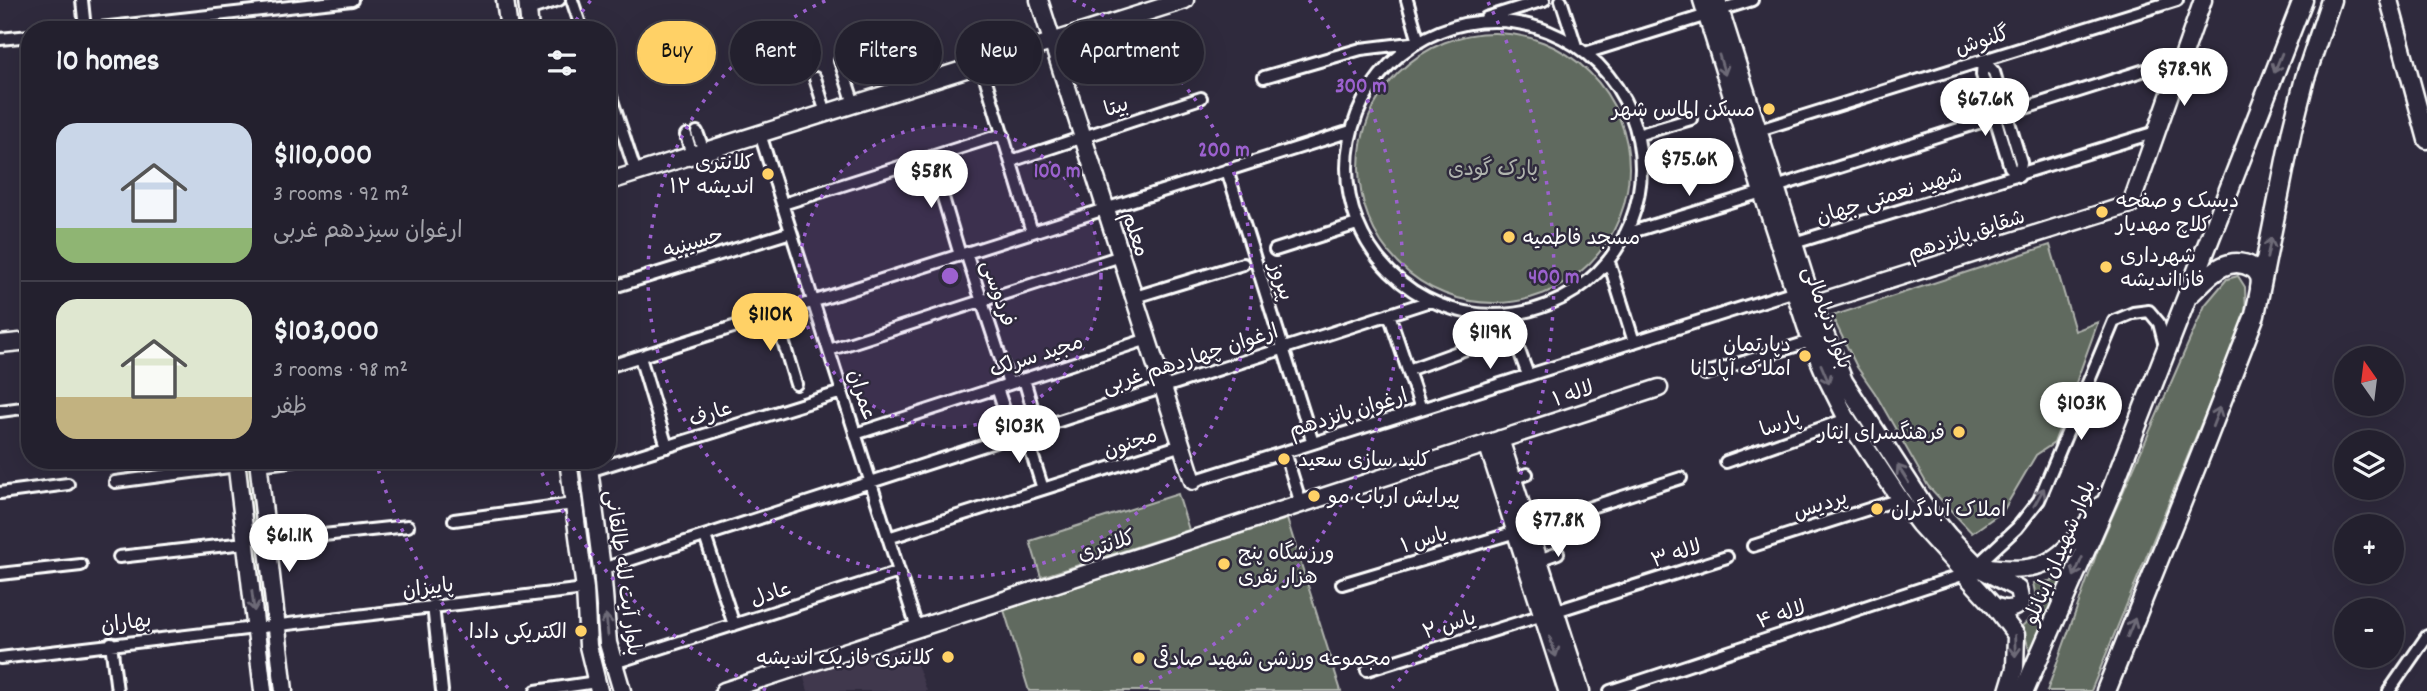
<!DOCTYPE html>
<meta charset="utf-8">
<style>
body{margin:0;font-family:Dekko,"Playpen Sans Arabic",sans-serif;background:#2f2d3a;color:#f1f3f6;height:100vh;display:flex;flex-direction:column;font-size:26px;white-space:nowrap}
*{box-sizing:border-box;margin:0}
p{font-size:23px;color:#a3a3aa}
.icon{flex:none;width:38px;height:38px;fill:none;stroke:currentColor;stroke-width:2;stroke-linecap:round;stroke-linejoin:round}
.map{position:relative;flex:1;overflow:hidden}
.details{position:absolute;left:21px;top:21px;width:595px;height:448px;display:flex;flex-direction:column;background:#23202e;border-radius:28px;box-shadow:0 7px 28px #0002,0 0 0 2px #403e4a}
.details>*{flex:none}
.top-card{position:absolute;left:637px;top:21px;width:665px;height:63px;display:flex;gap:14px}
.needle{width:46px;rotate:346deg}
.tools{position:absolute;left:2334px;top:346px;display:grid;gap:14px}
.tools a{display:grid;place-items:center;width:70px;height:70px;border-radius:50%;background:#23202e;box-shadow:0 7px 28px #0002,0 0 0 2px #403e4a;font-size:35px}
.price{position:absolute;translate:-50% -60px;padding:0 16px;border-radius:24px;background:#fff;color:#222;font-size:23px;line-height:46px;filter:drop-shadow(0 2px 4px #0008)}
.price::after{content:'';position:absolute;left:50%;top:42px;width:21px;height:16px;margin-left:-10px;background:inherit;clip-path:polygon(0 0,100% 0,50% 100%)}
.price.active{background:#ffd166;color:#111}
ul{padding:0;list-style:none}
li{display:flex;align-items:center;gap:21px;height:175px;padding:0 35px}
li+li{border-top:2px solid #403e4a}
li span{display:grid;place-items:center;flex:none;width:196px;height:140px;border-radius:21px;color:#555}
li>.icon{margin-inline-start:auto}
span .icon{width:84px;height:84px;fill:#fffc;stroke-width:1}
li b{font-size:30px}
h2{display:flex;justify-content:space-between;align-items:center;height:84px;padding:0 35px;font-size:30px}
.chip{padding:0 24px;border-radius:32px;background:#23202e;box-shadow:0 7px 28px #0002,0 0 0 2px #403e4a;font-size:24px;line-height:63px}
.chip.active{background:#ffd166;color:#111}
.map>svg:first-child{display:block}
.built{fill:#41394e}
.green{fill:#616a5e;stroke:#b0b4ae;stroke-width:2}
.lines{fill:none;stroke-linecap:round;stroke-linejoin:round}
.street-casing{stroke:#fff;stroke-width:16}
.secondary-casing{stroke:#fff;stroke-width:21}
.primary-casing{stroke:#fff;stroke-width:23}
.street{stroke:#2f2a3d;stroke-width:10}
.secondary{stroke:#2f2a3d;stroke-width:16}
.primary{stroke:#2f2a3d;stroke-width:18}
.oneway{stroke:#6d6a77}
.ring{fill:none;stroke:#9c61cf;stroke-width:3.5;stroke-dasharray:3.5 7}
.poi-dot{fill:#ffd166;stroke:#2f2a3d;stroke-width:2.5}
.labels{text-anchor:middle;stroke-width:5;stroke-linejoin:round;paint-order:stroke}
.street-label{font-size:21px;fill:#fff;stroke:#2f2a3d}
.poi-label{font-size:21px;fill:#fff;stroke:#2f2a3d;text-anchor:start}
.park-label{font-size:21px;fill:#b0b4ae;stroke:#2f2a3d}
.centre{fill:#9c61cf;stroke:#2f2a3d;stroke-width:3.5}
.ring-label{font-size:21px;text-anchor:middle;font-weight:bold;fill:#9c61cf;stroke:#2f2a3d;stroke-width:5;stroke-linejoin:round;paint-order:stroke}
</style>
<div class="map">
<svg width="2427" height="691" viewBox="0 0 2427 691">
<rect width="100%" height="100%" fill="#2f2a3d"/>
<filter id="ink" filterUnits="userSpaceOnUse"><feTurbulence type="fractalNoise" baseFrequency=".0143" numOctaves="2"/><feDisplacementMap in="SourceGraphic" scale="14" xChannelSelector="R" yChannelSelector="G"/><feConvolveMatrix kernelMatrix="1 2 1 2 8 2 1 2 1" color-interpolation-filters="sRGB"/></filter>
<g filter="url(#ink)">
<!-- built -->
<path class="built" d="M910,646L927,691H808L803,675Z"/>
<!-- green -->
<path class="green" d="M1359 168a135 135 0 1 1 270 0a135 135 0 1 1-270 0Z
M2050,245L2075,331L2098,322L2054,443L2036,455L2003,511L1972,533L1928,486L1875,393L1857,367L1832,316Z
M2238,276L2245,287L2246,315L2091,691H2047L2099,547L2205,305L2227,279Z
M241,460H254L269,616L265,617L261,616Z
M1178,494L1189,530L1041,577L1030,541Z
M1287,519L1341,691H1029L1004,610Z
M2067,579L2033,662L2022,626L2032,617L2038,605L2033,583Z"/>
<g class="lines">
<!-- street casing -->
<g class="street-casing">
<path id="street" d="M82,0L85,29
M572,0L582,30
M1561,0L1576,46
M528,10L559,0
M1720,10L1752,0
M1486,18L1544,0
M1347 168a147 147 0 1 1 294 0a147 147 0 1 1-294 0Z
M82,30L352,0
M880,37L897,91
M0,39L30,36
M1585,53L1707,15
M1983,60L1994,72L2021,162L2019,176L2010,167L1982,75Z
M840,61L854,104
M981,64L1032,232
M1264,77L1361,49L1419,42L1407,0
M815,78L826,113
M607,85L636,173
M1759,130L2177,0
M697,132L704,151
M760,134L917,628
M686,135L692,155
M1637,135L1691,119
M931,157L960,255
M1011,161L1201,98
M1227,170L1313,443
M1776,187L2183,58
M783,204L1003,134
M1625,234L1762,192
M1794,243L2156,132
M1275,250L1357,224
M966,253L1009,384
M1609,262L1634,342
M607,289L791,232
M1135,297L1243,264
M775,314L796,384
M1389,314L1421,409
M1510,326L1528,375
M829,350L1121,256
M640,357L667,447
M607,367L1351,131
M1408,370L1477,345
M1705,374L1811,341
M1024,379L1038,428
M997,388L1013,436
M0,411L30,407
M1025,432L1043,489
M855,434L1148,339
M1285,452L1301,504
M1726,462L1847,419
M259,465L297,460
M589,471L842,392
M1513,479L1527,474
M1193,481L1795,291
M115,482L237,466
M0,493L68,484
M454,520L573,504
M1529,527L1681,478
M705,536L734,625
M888,538L1182,445
M267,541L408,526
M1753,546L1900,499
M119,557L245,543
M1539,560L1558,553
M1977,565L2017,528L2039,500L2114,321L2133,313L2149,311L2159,323L2166,350
M602,569L1430,301
M0,574L81,565
M1342,584L1516,532
M433,605L442,691
M1556,611L1727,557
M111,643L117,691
M0,658L585,589
M614,663L899,572
M1367,670L1543,615
M536,691L596,682
M1610,691L1965,574
M2389,691L2427,636"/>
</g>
<!-- secondary casing -->
<g class="secondary-casing">
<path id="secondary" d="M505,0L509,30
M527,0L530,30
M1039,0L1193,481
M1702,0L1762,192L1811,341L1827,379L1847,419L1900,499L1919,524L1994,606L2016,635L2015,668L2008,691
M1717,0L1813,304L1844,381L1926,508L1948,535L1982,570L2018,589L2021,603C2011,611 2006,610 1994,606
M2389,0L2427,140
M607,182L1185,0
M1813,304L2131,204L2203,0
M0,344L30,341
M1500,439L1581,691
M1487,443L1567,691
M236,460L263,691
M258,460L284,691
M568,460L585,589L588,646L599,691
M588,460L602,569L608,643L622,691
M1983,566C2052,577 2063,555 2101,505
M724,691L1659,388"/>
</g>
<!-- primary casing -->
<g class="primary-casing">
<path id="primary" d="M2190,294C2207,278 2227,252 2253,268C2260,273 2262,279 2260,288
M2024,691L2110,494L2303,0
M2106,691L2201,454L2255,315L2292,130L2305,78L2331,0"/>
</g>
<!-- street -->
<use href="#street" class="street"/>
<!-- secondary -->
<use href="#secondary" class="secondary"/>
<!-- primary -->
<use href="#primary" class="primary"/>
</g>
<!-- one-way arrows -->
<defs><path id="oneway-shaft" d="M-6 0H5M1.5-3L5.5 0L1.5 3" fill="none" stroke-width="1.6" stroke-linecap="round" stroke-linejoin="round" transform="scale(1.75)"/></defs>
<g class="oneway">
<use href="#oneway-shaft" transform="translate(2278 63) rotate(112)"/>
<use href="#oneway-shaft" transform="translate(1722 65) rotate(73)"/>
<use href="#oneway-shaft" transform="translate(2269 248) rotate(-78)"/>
<use href="#oneway-shaft" transform="translate(1825 374) rotate(67)"/>
<use href="#oneway-shaft" transform="translate(2216 417) rotate(-69)"/>
<use href="#oneway-shaft" transform="translate(1903 474) rotate(-123)"/>
<use href="#oneway-shaft" transform="translate(2039 497) rotate(-61)"/>
<use href="#oneway-shaft" transform="translate(2078 567) rotate(114)"/>
<use href="#oneway-shaft" transform="translate(253 601) rotate(83)"/>
<use href="#oneway-shaft" transform="translate(607 625) rotate(-95)"/>
<use href="#oneway-shaft" transform="translate(2131 628) rotate(-68)"/>
<use href="#oneway-shaft" transform="translate(2015 646) rotate(88)"/>
<use href="#oneway-shaft" transform="translate(1553 647) rotate(72)"/>
</g>
</g>
<!-- distance rings -->
<circle cx="950" cy="276" r="151" fill="#9c61cf" fill-opacity=".12"/>
<g class="ring">
<circle cx="950" cy="276" r="151"/>
<path d="M1073 0A302 302 0 1 1 827 0"/>
<path d="M766 690A453 453 0 0 1 536 460M570 29A453 453 0 0 1 591 0M1309 0A453 453 0 0 1 1134 690"/>
<path d="M508 688A604 604 0 0 1 376 463M1488 2A604 604 0 0 1 1392 688"/>
</g>
<!-- markers -->
<g class="poi-dot">
<circle cx="1769" cy="109" r="7"/>
<circle cx="768" cy="174" r="7"/>
<circle cx="2102" cy="212" r="7"/>
<circle cx="1509" cy="237" r="7"/>
<circle cx="2106" cy="267" r="7"/>
<circle cx="1805" cy="356" r="7"/>
<circle cx="1959" cy="432" r="7"/>
<circle cx="1284" cy="459" r="7"/>
<circle cx="1314" cy="496" r="7"/>
<circle cx="1877" cy="509" r="7"/>
<circle cx="1224" cy="564" r="7"/>
<circle cx="581" cy="631" r="7"/>
<circle cx="948" cy="657" r="7"/>
<circle cx="1139" cy="658" r="7"/>
</g>
<g class="labels">
<!-- street labels -->
<g class="street-label">
<text transform="translate(1982 40) rotate(-17)" y="7">گلنوش</text>
<text transform="translate(1116 106) rotate(-18)" y="7">بیتا</text>
<text transform="translate(1889 195) rotate(-17)" y="7">شهید نعمتی جهان</text>
<text transform="translate(1136 234) rotate(72)" y="7">معلم</text>
<text transform="translate(1966 234) rotate(-18)" y="7">شقایق پانزدهم</text>
<text transform="translate(693 242) rotate(-17)" y="7">حسینیه</text>
<text transform="translate(1282 281) rotate(72)" y="7">پیروز</text>
<text transform="translate(999 293) rotate(72)" y="7">فردوسی</text>
<text transform="translate(1828 317) rotate(70)" y="7">بلوار دنیامالی</text>
<text transform="translate(1036 355) rotate(-18)" y="7">مجید سرلک</text>
<text transform="translate(1190 358) rotate(-18)" y="7">ارغوان چهاردهم غربی</text>
<text transform="translate(1573 393) rotate(-18)" y="7">لاله ۱</text>
<text transform="translate(863 395) rotate(72)" y="7">عمران</text>
<text transform="translate(1348 412) rotate(-17)" y="7">ارغوان پانزدهم</text>
<text transform="translate(710 413) rotate(-17)" y="7">عارف</text>
<text transform="translate(1780 423) rotate(-20)" y="7">پارسا</text>
<text transform="translate(1130 442) rotate(-18)" y="7">مجنون</text>
<text transform="translate(1820 504) rotate(-18)" y="7">پردیس</text>
<text transform="translate(1424 539) rotate(-17)" y="7">یاس ۱</text>
<text transform="translate(1106 545) rotate(-18)" y="7">کلانتری</text>
<text transform="translate(2059 552) rotate(-67)" y="7">بلوار شهیدان اینانلو</text>
<text transform="translate(1676 553) rotate(-17)" y="7">لاله ۳</text>
<text transform="translate(624 573) rotate(82)" y="7">بلوار آیت لله طالقانی</text>
<text transform="translate(428 587) rotate(-7)" y="7">پاییزان</text>
<text transform="translate(771 593) rotate(-18)" y="7">عادل</text>
<text transform="translate(1781 614) rotate(-18)" y="7">لاله ۴</text>
<text transform="translate(126 622) rotate(-7)" y="7">بهاران</text>
<text transform="translate(1449 624) rotate(-17)" y="7">یاس ۲</text>
</g>
<!-- poi labels -->
<g class="poi-label">
<text x="1755" y="116" text-anchor="end">مسکن الماس شهر</text>
<text x="754" y="169" text-anchor="end">کلانتری<tspan x="754" dy="24">۱۲ اندیشه</tspan></text>
<text x="2116" y="207">دیسک و صفحه<tspan x="2116" dy="24">کلاچ مهدیار</tspan></text>
<text x="1523" y="244">مسجد فاطمیه</text>
<text x="2120" y="262">شهرداری<tspan x="2120" dy="24">فاز1اندیشه</tspan></text>
<text x="1791" y="351" text-anchor="end">دپارتمان<tspan x="1791" dy="24">املاک آپادانا</tspan></text>
<text x="1945" y="439" text-anchor="end">فرهنگسرای ایثار</text>
<text x="1298" y="466">کلید سازی سعید</text>
<text x="1328" y="503">پیرایش ارباب مو</text>
<text x="1891" y="516">املاک آبادگران</text>
<text x="1238" y="559">ورزشگاه پنج<tspan x="1238" dy="24">هزار نفری</tspan></text>
<text x="567" y="638" text-anchor="end">الکتریکی دادا</text>
<text x="934" y="664" text-anchor="end">کلانتری فاز یک اندیشه</text>
<text x="1153" y="665">مجموعه ورزشی شهید صادقی</text>
</g>
<!-- park labels -->
<g class="park-label">
<text x="1493" y="175">پارک گودی</text>
</g>
</g>
<circle cx="950" cy="276" r="10" class="centre"/>
<g class="ring-label">
<text x="1361" y="92">300 m</text>
<text x="1224" y="156">200 m</text>
<text x="1057" y="177">100 m</text>
<text x="1554" y="283">400 m</text>
</g>
</svg>
<div class="tools">
<a><svg class="needle" viewBox="-14 -14 28 28"><path d="M0-13l5 13h-10z" fill="#e53935"/><path d="M0 13l5-13h-10z" fill="#a3a3aa"/></svg></a>
<a><svg class="icon" aria-label="layers" viewBox="0 0 24 24"><path d="M12 4l9 5-9 5-9-5zM3 14l9 5 9-5"/></svg></a>
<a>+</a>
<a>−</a>
</div>
<b class="price" style="left:2184px;top:108px">$78.9K</b>
<b class="price" style="left:1985px;top:138px">$67.6K</b>
<b class="price" style="left:1689px;top:198px">$75.6K</b>
<b class="price" style="left:931px;top:210px">$58K</b>
<b class="price active" style="left:770px;top:353px">$110K</b>
<b class="price" style="left:1490px;top:371px">$119K</b>
<b class="price" style="left:2081px;top:442px">$103K</b>
<b class="price" style="left:1019px;top:465px">$103K</b>
<b class="price" style="left:1558px;top:559px">$77.8K</b>
<b class="price" style="left:289px;top:574px">$61.1K</b>
<div class="top-card">
<a class="chip active">Buy</a>
<a class="chip">Rent</a>
<a class="chip">Filters</a>
<a class="chip">New</a>
<a class="chip">Apartment</a>
</div>
<section class="details">
<h2>10 homes<svg class="icon" aria-label="filters" viewBox="0 0 24 24"><path d="M4 7h16M4 17h16"/><circle cx="9" cy="7" r="2"/><circle cx="15" cy="17" r="2"/></svg></h2>
<ul>
<li><span style="background:linear-gradient(#c9d6e8 75%,#8fb573 0)"><svg class="icon" aria-label="home" viewBox="0 0 24 24"><path d="M3 11l9-7 9 7M6 9v11h12V9"/></svg></span><div><b>$110,000</b><p>3 rooms · 92 m²</p><p>ارغوان سیزدهم غربی</p></div></li>
<li><span style="background:linear-gradient(#dfe7d0 70%,#c2b280 0)"><svg class="icon" aria-label="home" viewBox="0 0 24 24"><path d="M3 11l9-7 9 7M6 9v11h12V9"/></svg></span><div><b>$103,000</b><p>3 rooms · 98 m²</p><p>ظفر</p></div></li>
</ul>
</section>
</div>
